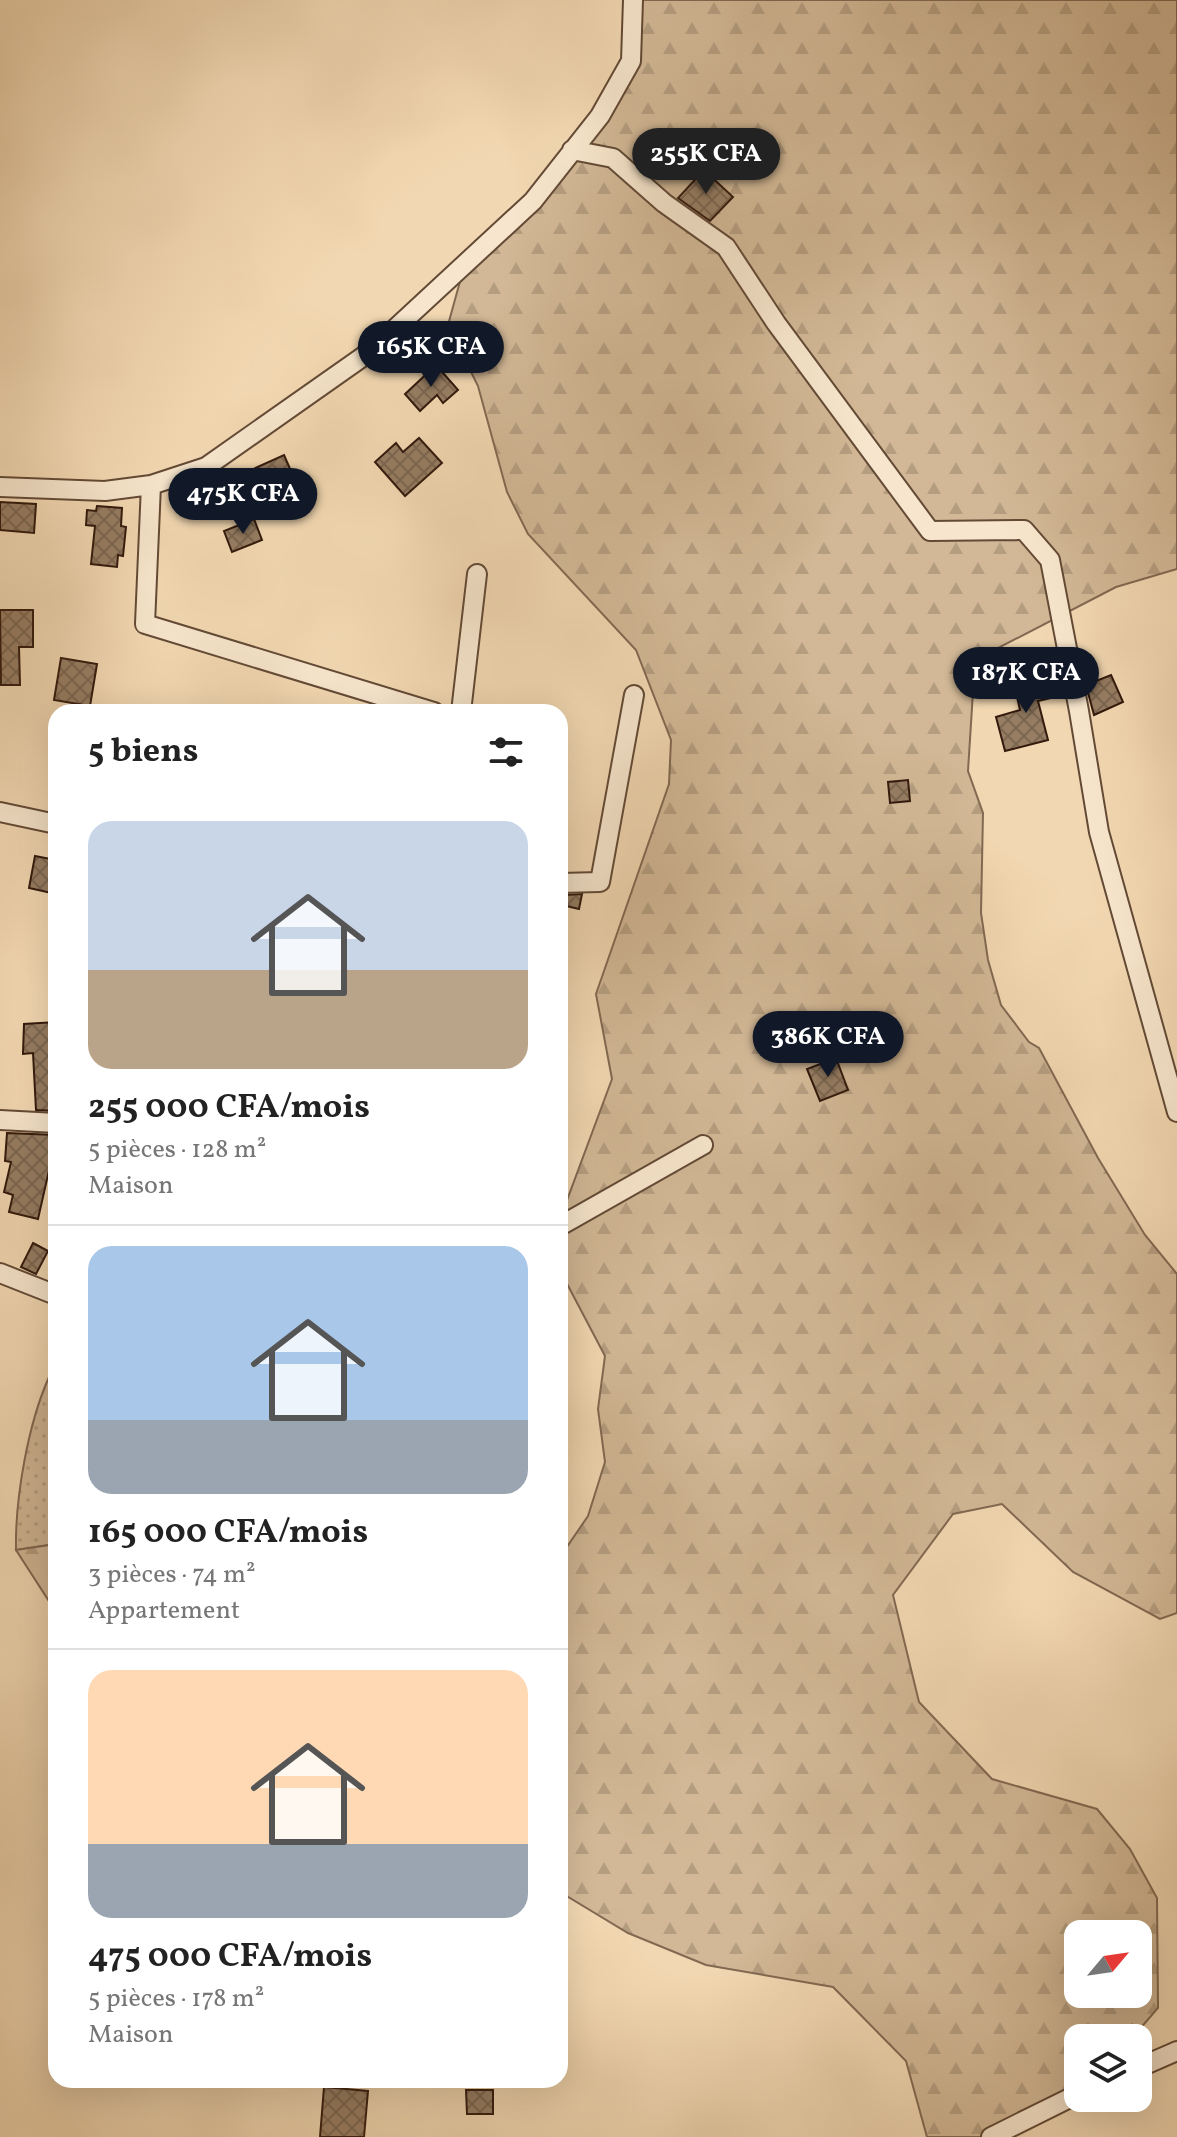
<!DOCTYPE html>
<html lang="fr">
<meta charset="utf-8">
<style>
body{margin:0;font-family:Vollkorn,serif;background:#f6f6f6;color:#222;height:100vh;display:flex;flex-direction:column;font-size:30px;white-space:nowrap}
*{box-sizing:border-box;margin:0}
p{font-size:26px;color:#767676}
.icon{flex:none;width:44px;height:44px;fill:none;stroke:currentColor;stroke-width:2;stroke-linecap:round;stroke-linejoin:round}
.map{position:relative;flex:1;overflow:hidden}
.drawer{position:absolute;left:48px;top:704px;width:520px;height:1384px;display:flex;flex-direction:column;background:#fff;border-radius:24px;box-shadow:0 8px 32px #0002}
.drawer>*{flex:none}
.needle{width:52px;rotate:61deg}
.fabs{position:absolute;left:1064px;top:1920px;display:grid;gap:16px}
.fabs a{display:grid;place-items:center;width:88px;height:88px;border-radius:16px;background:#fff;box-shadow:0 8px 32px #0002;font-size:40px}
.price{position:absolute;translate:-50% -68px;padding:0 18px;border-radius:28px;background:#111827;color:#fff;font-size:26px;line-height:52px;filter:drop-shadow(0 2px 4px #0008)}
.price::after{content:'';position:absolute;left:50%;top:48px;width:24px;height:18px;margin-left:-12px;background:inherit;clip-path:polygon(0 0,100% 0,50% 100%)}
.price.current{background:#222;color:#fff}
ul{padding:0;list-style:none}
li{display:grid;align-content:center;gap:16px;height:424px;padding:0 40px}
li+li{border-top:2px solid #e0e0e0}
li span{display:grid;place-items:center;height:248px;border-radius:24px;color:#555}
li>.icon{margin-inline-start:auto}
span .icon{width:144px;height:144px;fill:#fffc;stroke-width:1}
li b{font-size:34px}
h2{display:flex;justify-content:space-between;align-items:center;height:96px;padding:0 40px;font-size:34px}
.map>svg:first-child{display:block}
.grass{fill:url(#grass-dots);stroke:#826952;stroke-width:2}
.forest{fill:url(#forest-firs);stroke:#826952;stroke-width:2;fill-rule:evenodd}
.building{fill:url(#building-cross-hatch);stroke:#331a0d;stroke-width:2}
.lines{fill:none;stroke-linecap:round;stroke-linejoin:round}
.street-casing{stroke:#634a36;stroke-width:22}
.street{stroke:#f7e6cd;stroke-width:18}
</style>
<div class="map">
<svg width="1177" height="2137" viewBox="0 0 1177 2137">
<defs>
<pattern id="grass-dots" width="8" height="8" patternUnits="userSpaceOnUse" patternTransform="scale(2)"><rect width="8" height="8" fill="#d2b896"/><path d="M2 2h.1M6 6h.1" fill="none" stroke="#b59e80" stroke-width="1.8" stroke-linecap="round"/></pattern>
<pattern id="forest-firs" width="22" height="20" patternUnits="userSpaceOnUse" patternTransform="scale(2)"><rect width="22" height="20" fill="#d2b896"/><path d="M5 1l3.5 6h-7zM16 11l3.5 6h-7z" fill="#b59e80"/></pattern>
<pattern id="building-cross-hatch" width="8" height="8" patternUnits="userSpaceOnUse" patternTransform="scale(2)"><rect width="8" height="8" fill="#967d63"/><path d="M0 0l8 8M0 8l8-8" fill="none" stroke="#7b6650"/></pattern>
</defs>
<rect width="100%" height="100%" fill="#f2d8b2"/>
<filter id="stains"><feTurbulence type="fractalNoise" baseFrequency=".0025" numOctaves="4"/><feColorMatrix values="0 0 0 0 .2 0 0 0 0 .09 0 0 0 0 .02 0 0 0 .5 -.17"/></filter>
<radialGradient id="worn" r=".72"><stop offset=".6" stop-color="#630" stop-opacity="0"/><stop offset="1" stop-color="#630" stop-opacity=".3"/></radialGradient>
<!-- grass -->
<path class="grass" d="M49,1377L56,1387V1544L16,1550C15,1498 28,1424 49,1377Z"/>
<!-- forest -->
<path class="forest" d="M633,0H1177V569L1116,587L975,660L968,771L983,813L981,913L988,960L1001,1005L1029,1042L1039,1048L1098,1158L1145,1235L1177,1274V1613L1160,1619L1073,1572L1002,1504L953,1514L893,1595L919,1702L992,1779L1097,1809L1130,1849L1157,1898L1158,2008L1132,2038H1078V2094L991,2137H927L906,2061L833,1987L706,1965L628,1933L560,1892V1557L588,1516L605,1462L598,1409L605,1356L565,1280L563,1211L612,1079L596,994L669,784L671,740L636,650L528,534L507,492L478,386L448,325L464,267L533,201L631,61ZM1078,1934H1138V1994H1078Z
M56,1544V1612L16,1550Z"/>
<!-- building -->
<path class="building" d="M704,170L733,197L710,221L678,198Z
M436,365L458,390L443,403L437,395L420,411L405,394Z
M419,438L442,463L405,496L375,462L396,443L403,452Z
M284,455L298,487L264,503L249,471Z
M0,502L36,504L34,533L0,530Z
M97,506L122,508L121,526L126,527L123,556L118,555L117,567L91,564L95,526L86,525L87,510L96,511Z
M254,519L262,540L232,552L224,531Z
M0,610H33V647H19L20,685H1Z
M61,658L97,664L90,706L54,700Z
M1050,675L1055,697L1038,701L1048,740L1005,751L996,717L1020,710L1014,684Z
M1111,675L1123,702L1094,715L1086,685Z
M908,780L910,801L890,803L888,782Z
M35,856L56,860V894L29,888Z
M582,894L579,909L562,905L565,895Z
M56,1022V1111L36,1110L33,1053L23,1054L24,1024Z
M836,1058L848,1090L820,1101L807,1069Z
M7,1133L56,1135L53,1166H50L38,1219L9,1212L13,1195L4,1192L11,1162L5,1161Z
M33,1243L48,1251L36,1274L21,1267Z
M324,2087L368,2091L364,2137H320Z
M466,2090H493V2114H467Z"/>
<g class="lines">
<!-- street casing -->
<g class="street-casing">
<path id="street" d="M572,150L613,158L664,203L726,247L776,323L930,531L1024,530L1050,560L1079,711L1099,832L1177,1112
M0,487L105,491L151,485
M434,712L145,624L151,485L206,467L371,351L533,201L600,116L631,61L633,0
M461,712L477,574
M0,812L56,824
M560,883L600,882L634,695
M0,1120L56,1123
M560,1226L703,1145
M0,1273L56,1295
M1138,2068L1177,2051
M991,2137L1078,2094"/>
</g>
<!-- street -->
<use href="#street" class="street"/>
</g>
<rect width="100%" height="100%" filter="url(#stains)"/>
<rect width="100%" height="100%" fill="url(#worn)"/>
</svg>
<div class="fabs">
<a><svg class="needle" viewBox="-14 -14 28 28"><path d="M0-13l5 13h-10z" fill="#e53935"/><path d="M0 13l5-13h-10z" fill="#767676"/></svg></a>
<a><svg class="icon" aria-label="layers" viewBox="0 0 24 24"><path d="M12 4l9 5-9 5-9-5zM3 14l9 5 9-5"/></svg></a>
</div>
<b class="price current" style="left:706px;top:196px">255K CFA</b>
<b class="price" style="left:431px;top:389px">165K CFA</b>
<b class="price" style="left:243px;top:536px">475K CFA</b>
<b class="price" style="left:1026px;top:715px">187K CFA</b>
<b class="price" style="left:828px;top:1079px">386K CFA</b>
<section class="drawer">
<h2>5 biens<svg class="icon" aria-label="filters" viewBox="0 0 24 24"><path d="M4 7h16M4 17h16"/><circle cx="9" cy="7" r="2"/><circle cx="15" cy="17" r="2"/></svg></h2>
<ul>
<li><span style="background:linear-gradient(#c9d6e8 60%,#b9a48a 0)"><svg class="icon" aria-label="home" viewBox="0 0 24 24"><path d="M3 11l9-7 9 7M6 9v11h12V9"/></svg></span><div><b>255 000 CFA/mois</b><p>5 pièces · 128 m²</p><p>Maison</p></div></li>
<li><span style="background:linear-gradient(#a9c7e8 70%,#9aa5b1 0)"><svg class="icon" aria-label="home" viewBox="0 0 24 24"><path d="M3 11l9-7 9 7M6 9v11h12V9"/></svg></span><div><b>165 000 CFA/mois</b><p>3 pièces · 74 m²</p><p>Appartement</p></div></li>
<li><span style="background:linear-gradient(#ffd9b3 70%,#9aa5b1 0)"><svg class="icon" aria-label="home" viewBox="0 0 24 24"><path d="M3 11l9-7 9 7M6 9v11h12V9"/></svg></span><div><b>475 000 CFA/mois</b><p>5 pièces · 178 m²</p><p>Maison</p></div></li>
</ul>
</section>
</div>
